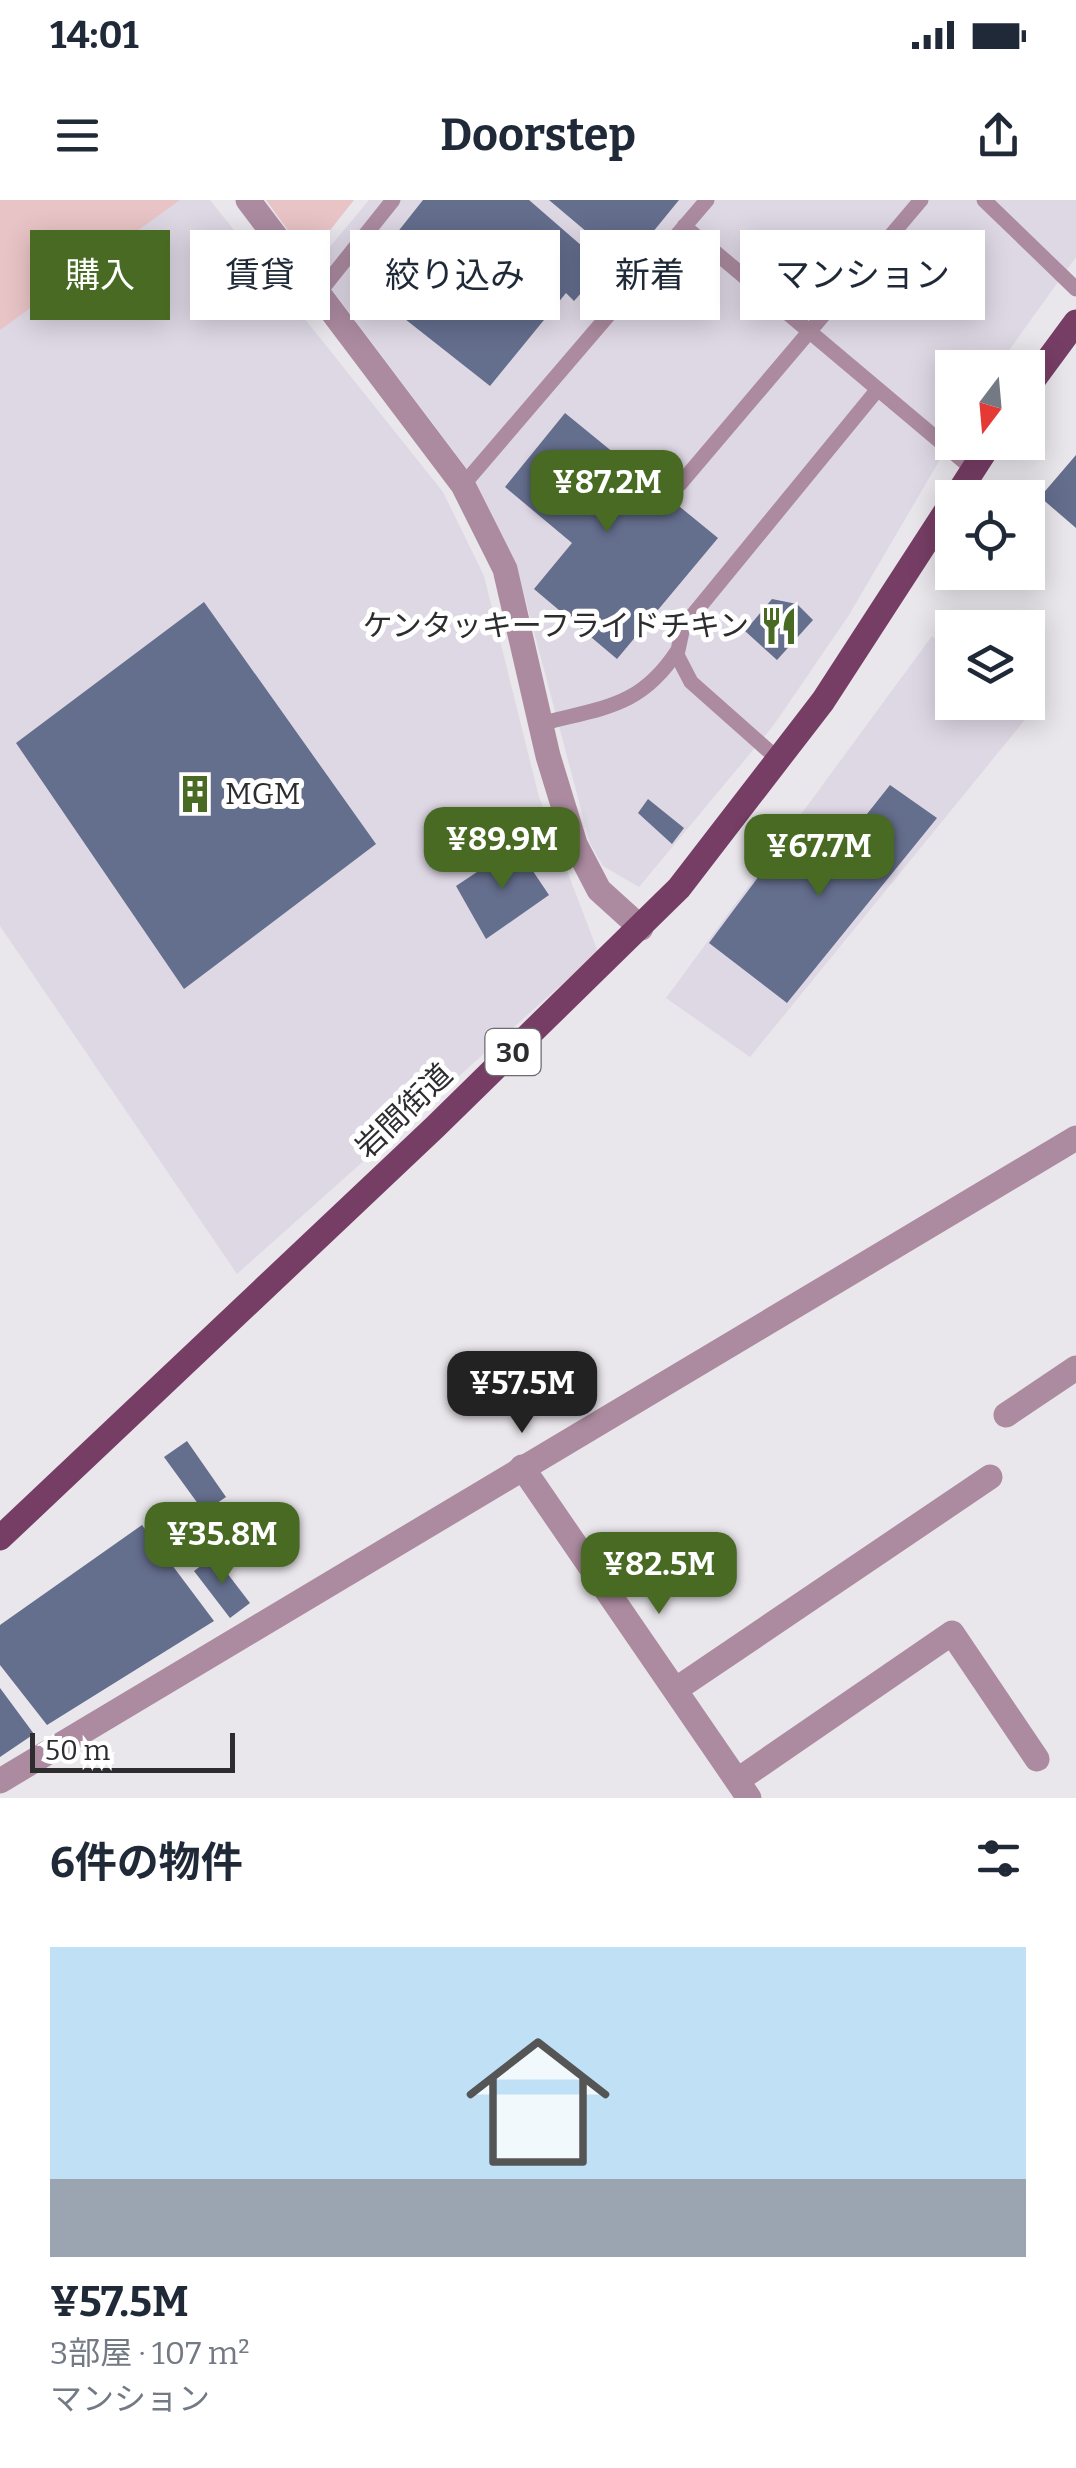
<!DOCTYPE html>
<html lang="ja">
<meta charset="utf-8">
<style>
body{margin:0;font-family:Bitter,"Noto Sans JP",serif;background:#f6f6f7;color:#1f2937;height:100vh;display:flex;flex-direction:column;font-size:38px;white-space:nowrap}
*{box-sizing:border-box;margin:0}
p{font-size:32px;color:#747a83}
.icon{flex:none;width:55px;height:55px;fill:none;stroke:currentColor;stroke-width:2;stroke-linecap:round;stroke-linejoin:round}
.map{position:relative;height:1598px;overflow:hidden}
.side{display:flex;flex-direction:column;background:#fff;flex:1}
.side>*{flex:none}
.banner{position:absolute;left:30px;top:30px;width:1018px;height:90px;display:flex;gap:20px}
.needle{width:65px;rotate:196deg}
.buttons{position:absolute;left:935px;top:150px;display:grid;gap:20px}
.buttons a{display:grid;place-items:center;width:110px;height:110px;border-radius:0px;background:#fff;box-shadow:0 5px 25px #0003;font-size:50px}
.scale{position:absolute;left:30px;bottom:25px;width:205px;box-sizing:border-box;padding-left:10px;border:5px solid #2d2c2f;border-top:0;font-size:28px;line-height:35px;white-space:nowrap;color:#2d2c2f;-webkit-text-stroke:8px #fff;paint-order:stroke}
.price{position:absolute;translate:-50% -85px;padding:0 22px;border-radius:20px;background:#486a22;color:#fff;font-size:32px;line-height:65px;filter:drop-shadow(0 2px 5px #0008)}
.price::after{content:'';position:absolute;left:50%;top:60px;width:30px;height:22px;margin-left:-15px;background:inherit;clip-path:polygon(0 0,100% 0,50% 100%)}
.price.active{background:#222;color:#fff}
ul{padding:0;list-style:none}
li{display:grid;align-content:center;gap:20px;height:530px;padding:0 50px}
li span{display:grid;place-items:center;height:310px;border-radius:0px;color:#555}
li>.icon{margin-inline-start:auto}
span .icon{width:180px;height:180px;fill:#fffc;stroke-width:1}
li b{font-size:42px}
h2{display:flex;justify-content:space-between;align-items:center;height:120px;padding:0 50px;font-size:42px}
.chip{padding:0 35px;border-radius:0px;background:#fff;box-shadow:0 5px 25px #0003;font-size:35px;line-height:90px}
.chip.active{background:#486a22;color:#fff}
.status{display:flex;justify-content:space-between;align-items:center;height:70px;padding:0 50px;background:#fff;direction:ltr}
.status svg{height:28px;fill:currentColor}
header{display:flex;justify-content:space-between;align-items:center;height:130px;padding:0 50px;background:#fff;font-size:45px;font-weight:700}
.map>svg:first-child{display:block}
.built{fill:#ded8e5}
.green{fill:#e9c4c6}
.building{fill:#646e8d}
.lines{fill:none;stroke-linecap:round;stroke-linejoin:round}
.service{stroke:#ac8ba0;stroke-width:15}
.minor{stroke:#ac8ba0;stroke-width:25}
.tertiary{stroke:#ac8ba0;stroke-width:25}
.primary{stroke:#773e65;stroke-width:25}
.labels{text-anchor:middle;stroke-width:10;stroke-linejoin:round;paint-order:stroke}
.shield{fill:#fff;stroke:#6c6b6d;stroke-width:2.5}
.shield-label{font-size:28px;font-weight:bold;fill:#2d2c2f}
.poi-label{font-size:30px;fill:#2d2c2f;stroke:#fff;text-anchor:end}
.street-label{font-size:30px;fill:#2d2c2f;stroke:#fff}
</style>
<div class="status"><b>14:01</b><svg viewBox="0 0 49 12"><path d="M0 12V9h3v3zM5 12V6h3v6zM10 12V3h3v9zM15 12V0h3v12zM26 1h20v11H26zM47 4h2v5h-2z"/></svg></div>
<header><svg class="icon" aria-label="menu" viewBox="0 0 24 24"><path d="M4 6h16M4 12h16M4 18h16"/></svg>Doorstep<svg class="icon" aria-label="share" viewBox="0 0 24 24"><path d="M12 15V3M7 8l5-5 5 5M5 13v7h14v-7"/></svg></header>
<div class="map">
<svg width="1076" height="1598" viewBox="0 0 1076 1598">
<rect width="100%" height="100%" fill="#e9e6ec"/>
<!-- built -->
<path class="built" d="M112,0H210L443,292L484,376L539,597L598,752L237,1074L0,726V81Z
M369,0H1076V57L997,167L952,168V239L849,415L773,526L639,687L603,666L590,643L516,364L474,278L314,66Z
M932,436L952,453V502L1012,503L1028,516L750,857L666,798Z"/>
<!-- green -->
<path class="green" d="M0,0H180L0,130Z
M266,0H354L308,58Z"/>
<!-- building -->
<path class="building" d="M423,0H529L605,66L574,101L566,93L490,186L358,82Z
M549,0H679L626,65Z
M565,213L718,338L617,459L534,389L572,343L505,287Z
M1076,255V328L1040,297Z
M772,399L797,404L813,420L777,460L745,431Z
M204,402L376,644L184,789L16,543Z
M890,585L937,618L787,803L709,743L765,668H792L813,682Z
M648,599L684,628L672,644L638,613Z
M516,646L549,695L486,739L456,686Z
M187,1241L226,1297L204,1312L164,1257Z
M142,1325L214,1421L47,1525L0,1465V1425Z
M214,1356L250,1403L230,1418L194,1371Z
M0,1488L34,1534L0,1557Z"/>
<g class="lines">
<!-- service -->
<path class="service" d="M984,0L1076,89
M684,26L974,270
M318,94L393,0
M680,284L921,0
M463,285L707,0
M540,524C604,507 640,508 678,450
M779,560L691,482L677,455L683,427L878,189"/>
<!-- minor -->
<path class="minor" d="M248,0L463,285L505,369L548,556L575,644L599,690L641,728
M1006,1215L1076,1168
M522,1267L749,1598
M675,1490L990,1277
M738,1580L952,1433L1037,1559"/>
<!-- tertiary -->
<path class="tertiary" d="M0,1581L1076,938"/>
<!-- primary -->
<path class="primary" d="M1028,187L1076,122
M955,298L991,242
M0,1338L435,927L679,688L823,501L952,302"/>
</g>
<!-- icons -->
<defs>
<g id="restaurant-bare" transform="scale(3)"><path d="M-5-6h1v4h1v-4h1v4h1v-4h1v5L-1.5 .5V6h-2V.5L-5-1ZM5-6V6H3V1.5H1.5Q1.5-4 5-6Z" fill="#486a22" stroke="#fff" stroke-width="2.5" paint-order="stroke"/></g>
<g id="building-bare" transform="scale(3)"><path d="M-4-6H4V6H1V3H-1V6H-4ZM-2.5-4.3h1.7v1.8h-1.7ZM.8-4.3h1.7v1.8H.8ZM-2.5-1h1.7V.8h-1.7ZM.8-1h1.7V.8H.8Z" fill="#486a22" stroke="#fff" stroke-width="2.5" paint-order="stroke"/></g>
</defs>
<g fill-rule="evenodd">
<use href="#restaurant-bare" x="779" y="426"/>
<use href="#building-bare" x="195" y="594"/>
</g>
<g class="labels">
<!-- shield labels -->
<rect class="shield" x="485.5" y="829" width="55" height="46" rx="8"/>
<g class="shield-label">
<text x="513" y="862">30</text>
</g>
<!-- poi labels -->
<g class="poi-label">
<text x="749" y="436">ケンタッキーフライドチキン</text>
<text x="225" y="604" text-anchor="start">MGM</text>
</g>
<!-- street labels -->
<g class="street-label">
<text transform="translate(404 911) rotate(-44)" y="10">岩間街道</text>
</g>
</g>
</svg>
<div class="buttons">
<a><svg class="needle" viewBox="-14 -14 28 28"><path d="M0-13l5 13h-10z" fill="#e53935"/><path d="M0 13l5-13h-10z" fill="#747a83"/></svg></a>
<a><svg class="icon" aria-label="locate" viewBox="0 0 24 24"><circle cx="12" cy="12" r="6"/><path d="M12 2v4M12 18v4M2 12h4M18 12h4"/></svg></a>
<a><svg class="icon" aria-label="layers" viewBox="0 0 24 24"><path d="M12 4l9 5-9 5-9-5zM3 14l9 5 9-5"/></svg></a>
</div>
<div class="scale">50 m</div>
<b class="price" style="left:607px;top:335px">¥87.2M</b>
<b class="price" style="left:502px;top:692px">¥89.9M</b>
<b class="price" style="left:819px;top:699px">¥67.7M</b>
<b class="price active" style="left:522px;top:1236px">¥57.5M</b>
<b class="price" style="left:222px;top:1387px">¥35.8M</b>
<b class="price" style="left:659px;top:1417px">¥82.5M</b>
<div class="banner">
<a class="chip active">購入</a>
<a class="chip">賃貸</a>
<a class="chip">絞り込み</a>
<a class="chip">新着</a>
<a class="chip">マンション</a>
</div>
</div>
<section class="side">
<h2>6件の物件<svg class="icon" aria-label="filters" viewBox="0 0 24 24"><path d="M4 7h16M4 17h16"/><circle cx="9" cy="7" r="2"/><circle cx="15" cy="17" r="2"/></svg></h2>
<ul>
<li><span style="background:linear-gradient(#bfe0f5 75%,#9aa5b1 0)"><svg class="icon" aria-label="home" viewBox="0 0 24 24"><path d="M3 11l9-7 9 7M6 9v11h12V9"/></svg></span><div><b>¥57.5M</b><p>3部屋 · 107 m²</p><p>マンション</p></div></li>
</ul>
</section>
